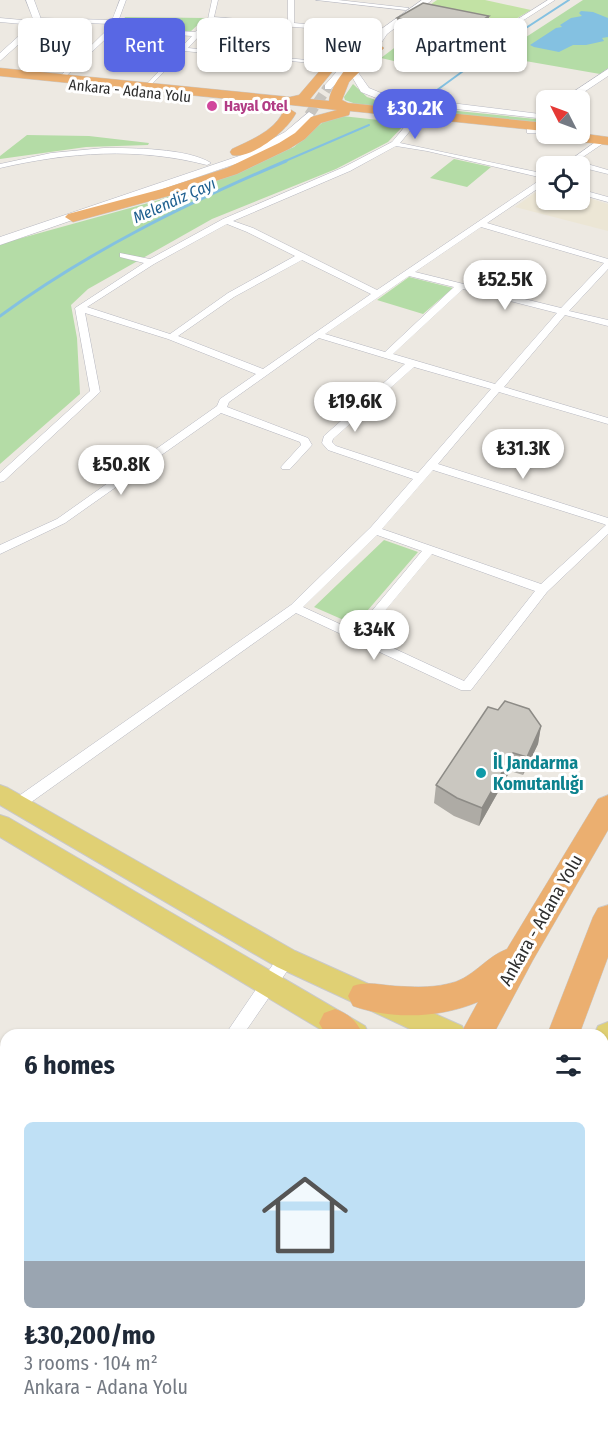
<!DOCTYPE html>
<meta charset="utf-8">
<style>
body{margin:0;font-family:"Fira Sans Condensed",sans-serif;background:#f2f2f3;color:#1f2937;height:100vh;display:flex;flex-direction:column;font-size:22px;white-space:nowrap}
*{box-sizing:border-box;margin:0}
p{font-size:20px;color:#747a83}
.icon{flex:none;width:33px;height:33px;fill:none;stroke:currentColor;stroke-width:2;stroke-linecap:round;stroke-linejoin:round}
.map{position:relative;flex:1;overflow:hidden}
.drawer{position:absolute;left:0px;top:1029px;width:609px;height:404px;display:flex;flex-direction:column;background:#fff;border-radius:18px 18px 0 0;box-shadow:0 2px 4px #0004}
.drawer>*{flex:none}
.hud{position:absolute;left:18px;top:18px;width:573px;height:54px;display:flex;gap:12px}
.needle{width:39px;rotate:312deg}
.controls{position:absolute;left:536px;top:90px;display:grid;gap:12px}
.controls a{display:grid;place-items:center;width:54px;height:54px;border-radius:9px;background:#fff;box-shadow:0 2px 4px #0004;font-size:30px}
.price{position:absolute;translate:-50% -51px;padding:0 14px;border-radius:21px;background:#fff;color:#222;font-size:20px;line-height:39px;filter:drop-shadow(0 2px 3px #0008)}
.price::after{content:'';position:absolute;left:50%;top:36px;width:18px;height:14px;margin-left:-9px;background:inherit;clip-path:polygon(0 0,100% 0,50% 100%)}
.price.on{background:#5867e4;color:#fff}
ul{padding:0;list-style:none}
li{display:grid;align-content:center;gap:12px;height:318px;padding:0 24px}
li+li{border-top:2px solid #e0e1e3}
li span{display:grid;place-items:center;height:186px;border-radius:9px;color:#555}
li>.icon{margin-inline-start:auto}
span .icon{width:108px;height:108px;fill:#fffc;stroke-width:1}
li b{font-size:26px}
h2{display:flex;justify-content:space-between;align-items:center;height:72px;padding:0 24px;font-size:26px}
.chip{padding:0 21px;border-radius:9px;background:#fff;box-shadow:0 2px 4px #0004;font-size:21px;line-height:54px}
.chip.on{background:#5867e4;color:#fff}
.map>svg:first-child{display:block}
.education{fill:#ece6d5}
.green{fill:#b4dca6}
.pitch{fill:#c2e2a4}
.water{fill:#84c1e1}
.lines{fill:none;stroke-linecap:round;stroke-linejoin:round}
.stream-far1{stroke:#84c1e1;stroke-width:2}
.stream{stroke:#84c1e1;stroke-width:3}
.secondary-tunnel{stroke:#c7c4be;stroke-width:10;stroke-dasharray:10 4.5;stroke-linecap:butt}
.street-casing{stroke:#b6b7c0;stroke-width:1}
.secondary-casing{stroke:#b6b7c0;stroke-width:1}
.primary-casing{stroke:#c9c9c9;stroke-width:2}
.highway-casing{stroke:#c9c9c9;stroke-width:1}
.street{fill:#fff;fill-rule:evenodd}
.secondary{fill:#fff;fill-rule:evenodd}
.primary{fill:#e0d074;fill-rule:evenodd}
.highway{fill:#ebaf70;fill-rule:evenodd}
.wall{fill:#aeaba5}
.shaded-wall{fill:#8d8b86}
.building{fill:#cac7c0;stroke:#8d8b86;stroke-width:1.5}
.hotel-dot{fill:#d1479c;stroke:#fff;stroke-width:2}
.culture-dot{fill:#0f9aa8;stroke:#fff;stroke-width:2}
.labels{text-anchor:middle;stroke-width:6;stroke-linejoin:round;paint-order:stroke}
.far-street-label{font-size:15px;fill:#2e2e2e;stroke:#fff}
.far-hotel-label{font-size:15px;font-weight:bold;fill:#b23c85;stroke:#fff;text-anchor:start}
.far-water-label{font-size:16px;font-style:italic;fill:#1f6090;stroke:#fff}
.culture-label{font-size:18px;font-weight:bold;fill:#0d838f;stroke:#fff;text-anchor:start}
.street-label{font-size:18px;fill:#2e2e2e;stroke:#fff}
</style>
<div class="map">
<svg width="608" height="1432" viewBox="0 0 608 1432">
<rect width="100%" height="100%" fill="#ede9e2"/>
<!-- education -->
<path class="education" d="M546,185V200H579V195L608,204V231L515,207Z"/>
<!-- green -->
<path class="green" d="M583,0H608V68L600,74L497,56Z
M125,17L205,18L189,33L120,28Z
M406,39L472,52L441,72L381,58Z
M353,84L367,97L388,104L546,120V124L356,104L345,100L344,97Z
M342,116L406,123L388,142L336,169L212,219L88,289L71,305L77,338L80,394L0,464V244L159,200L226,176L294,147L323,122Z
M27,135L89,136L149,143L148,145L86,147L0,159V156Z
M454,159L491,167L467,187L430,178Z
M409,277L453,288L423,314L377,300Z
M384,540L418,552L355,625L314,607Z"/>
<!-- pitch -->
<path class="pitch" d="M437,0H485L531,10L507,24L427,7Z"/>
<!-- water -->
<path class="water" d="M581,11L593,12L608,18V37L602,38L604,41L586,45H573L559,52L534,47L530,45L556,28L562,27L560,25L571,18L582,16L579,13Z"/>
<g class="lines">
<!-- stream-far1 -->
<path class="stream-far1" d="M433,93L492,50L569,0
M283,162L369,125"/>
<!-- stream -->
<path class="stream" d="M0,316C89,251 185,204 286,161"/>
<!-- secondary-tunnel -->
<path class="secondary-tunnel" d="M309,115L328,87"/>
<!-- street casing -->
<g class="street-casing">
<path id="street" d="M120,0H126L116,27L195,32L208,19L212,0H218L214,17L288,23V0H294V23L378,31L375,33L213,21L188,48L336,63L333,65L184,51L147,89L145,86L192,36L114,31L63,79H59V77L109,28L111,24L37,21L35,18L112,20Z
M316,0H338L409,8L406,10Z
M548,0H555L478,49L511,56V58L469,50Z
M0,18L22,20L25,22L22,24L0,22Z
M412,118L419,120L400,143L546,174V183L487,223L608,259V269L569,311L608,320V326L565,315L504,387L608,418V424L499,392L438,464L608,518V534L547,592L471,690H461L296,613L23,808H13L11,804L13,800L291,605L371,527L413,479L328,450L322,443L324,436L405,364L319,338L229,402L227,407L308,438L312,445L290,469H282L281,467L301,445L300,442L221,413L65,523L0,554V545L57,519L217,406L220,399L256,374L168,339L85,313L100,392L4,481L0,482V473L90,391L75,308L144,263L120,257V253L150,259L223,219L344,167L392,142ZM396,146L427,151L543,178L377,290L253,228L233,221L350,171ZM227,224L247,232L295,256L228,293L170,334L87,307L154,264ZM481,227L604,263L561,308L415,272ZM302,260L371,294L263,369L178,336L234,297ZM409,276L454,287L385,352L325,334ZM463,289L557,313L495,384L393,354ZM414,367L491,389L418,473L336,446L332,442L333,439ZM433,470L604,524L606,525L541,584L382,529ZM377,535L422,551L355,631L303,607ZM432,554L535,591L464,681L365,635Z
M601,138L608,140L577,161L608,170V174L572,165L562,166Z
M104,148C132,148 187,148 211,163L207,165C137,147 70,152 0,168V164L51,153Z
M579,189L608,197V202L579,194Z
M286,952L292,954L294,959L292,964L243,1035H225L280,954Z
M603,1244L608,1246V1267L603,1265Z
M6,1354V1381L0,1383V1356Z"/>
</g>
<!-- secondary casing -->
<g class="secondary-casing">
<path id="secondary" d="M26,0H34L41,19L39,26L0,61V53L31,25L33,19Z
M422,0H432L387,34L381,43L350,68H355L369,88L386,95L540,114L546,111V119L384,101L361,92L348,70L331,89H325V85L345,62L374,39L380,30Z
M608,69V76L572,100H561Z
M309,112L314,115L293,136L250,159L0,245V237L242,155L285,132Z
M531,128L546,129V134H550L527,133V129Z"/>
</g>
<!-- primary casing -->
<g class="primary-casing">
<path id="primary" d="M0,785L8,788L295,951L462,1026L466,1035H423L277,967L0,805Z
M0,815L9,818L365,1026L369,1035H330L0,837Z
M608,1022V1059L603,1061V1035H594L598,1026Z
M608,1127V1169L603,1171V1129Z
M444,1426H479L478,1432H442Z
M490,1426H525L524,1432H488Z"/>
</g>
<!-- highway casing -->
<g class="highway-casing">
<path id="highway" d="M375,27L379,28V34L337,66L310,99L329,101C331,82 359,50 378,44L384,48L349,82L342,100L348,103L546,123V134L579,133L608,137V145L548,138L541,134L544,131L350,111L349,115L321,123L305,139L289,149L237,174L172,195L73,222L65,217L68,214L162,189L227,168L279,143L295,133L311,117L337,110L282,104L296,113C288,130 251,160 232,155L230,152L232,149C249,141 272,132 282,114L268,108V103L0,76V68L290,97L299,95L329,60Z
M608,795V830L533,960L493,1035H460L478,1002C440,1018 392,1020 353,1006L348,996L353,986C367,981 380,985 395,986C412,987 430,988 447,984C472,980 485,957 507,949L598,799Z
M608,905V957L579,1035H547L593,917L598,908Z
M335,1009C349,1014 357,1021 363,1035H326L319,1023L324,1013Z
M311,1426H351L349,1432H309Z
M379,1426H419L417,1432H377Z"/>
</g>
<!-- street -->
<use href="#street" class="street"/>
<!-- secondary -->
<use href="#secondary" class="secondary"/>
<!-- primary -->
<use href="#primary" class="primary"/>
<!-- highway -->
<use href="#highway" class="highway"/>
</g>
<!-- wall -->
<path class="wall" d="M489,16L488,29L464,44L397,31V18Z
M541,726L538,744L523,775L510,771L479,826L454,816L434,803L436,785Z"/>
<!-- shaded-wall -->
<path class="shaded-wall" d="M489,16L488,29L464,44L465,31Z
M541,726L538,744L523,775L527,757Z
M513,753L510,771L479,826L482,808Z"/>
<!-- building -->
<path class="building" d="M423,3L489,16L465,31L397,18Z
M505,701L529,709L541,726L527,757L513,753L482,808L457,798L436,785L488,707L498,710Z"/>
<!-- markers -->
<circle class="hotel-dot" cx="212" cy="106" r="6"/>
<circle class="culture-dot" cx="481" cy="773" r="6"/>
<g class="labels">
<!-- far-street labels -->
<g class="far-street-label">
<text transform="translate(130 91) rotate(6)" y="5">Ankara - Adana Yolu</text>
</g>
<!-- far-hotel labels -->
<g class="far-hotel-label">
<text x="224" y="111">Hayal Otel</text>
</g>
<!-- far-water labels -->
<g class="far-water-label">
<text transform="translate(174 200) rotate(-24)" y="6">Melendiz Çayı</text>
</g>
<!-- culture labels -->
<g class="culture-label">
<text x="493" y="769">İl Jandarma<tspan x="493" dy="21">Komutanlığı</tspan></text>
</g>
<!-- street labels -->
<g class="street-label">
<text transform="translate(541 920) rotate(-60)" y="6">Ankara - Adana Yolu</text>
</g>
</g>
</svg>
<div class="controls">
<a><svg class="needle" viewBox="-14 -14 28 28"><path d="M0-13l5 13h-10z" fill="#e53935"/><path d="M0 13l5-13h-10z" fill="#747a83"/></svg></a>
<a><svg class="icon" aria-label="locate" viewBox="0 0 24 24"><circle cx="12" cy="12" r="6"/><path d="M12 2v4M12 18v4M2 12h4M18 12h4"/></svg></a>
</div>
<b class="price on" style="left:415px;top:140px">₺30.2K</b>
<b class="price" style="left:505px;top:311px">₺52.5K</b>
<b class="price" style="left:355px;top:433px">₺19.6K</b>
<b class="price" style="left:523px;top:480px">₺31.3K</b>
<b class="price" style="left:121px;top:496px">₺50.8K</b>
<b class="price" style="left:374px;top:661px">₺34K</b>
<div class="hud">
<a class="chip">Buy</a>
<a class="chip on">Rent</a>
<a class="chip">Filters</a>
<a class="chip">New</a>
<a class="chip">Apartment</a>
</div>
<section class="drawer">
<h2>6 homes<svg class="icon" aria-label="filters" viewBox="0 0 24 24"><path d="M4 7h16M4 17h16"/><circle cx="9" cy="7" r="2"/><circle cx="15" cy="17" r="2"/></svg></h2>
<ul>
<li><span style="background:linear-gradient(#bfe0f5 75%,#9aa5b1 0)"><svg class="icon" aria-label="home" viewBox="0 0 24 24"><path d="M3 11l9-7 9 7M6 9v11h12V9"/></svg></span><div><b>₺30,200/mo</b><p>3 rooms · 104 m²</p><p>Ankara - Adana Yolu</p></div></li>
</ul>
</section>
</div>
